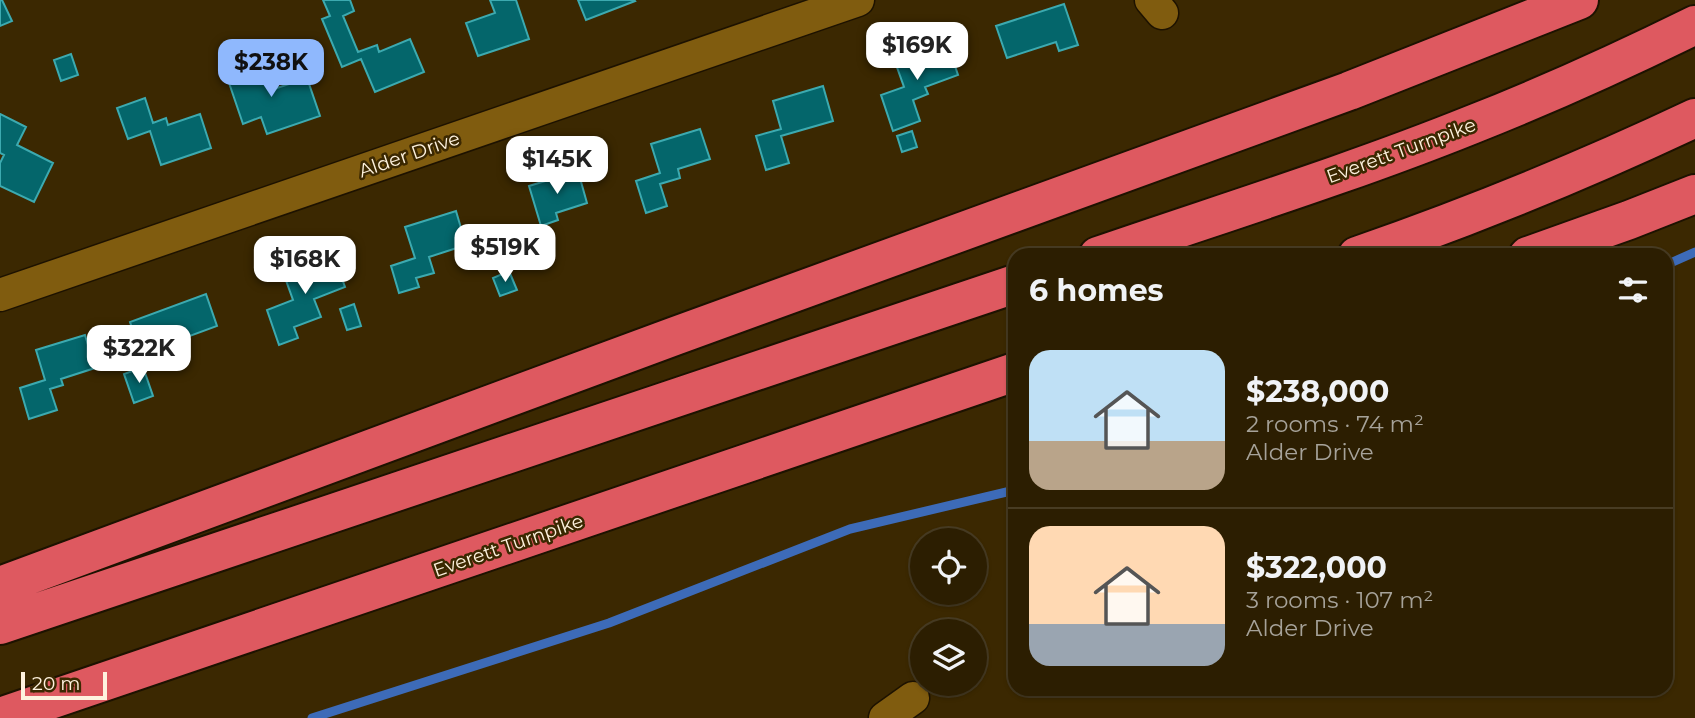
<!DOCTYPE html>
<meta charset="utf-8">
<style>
body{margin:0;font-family:Montserrat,sans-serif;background:#34270b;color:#f1f3f6;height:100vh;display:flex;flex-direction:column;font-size:26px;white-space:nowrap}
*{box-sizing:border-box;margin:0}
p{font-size:23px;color:#a6a299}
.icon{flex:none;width:38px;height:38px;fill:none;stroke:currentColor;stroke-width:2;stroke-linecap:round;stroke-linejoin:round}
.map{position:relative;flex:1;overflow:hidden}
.sheet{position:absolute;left:1008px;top:248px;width:665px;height:448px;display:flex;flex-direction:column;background:#2c1e01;border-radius:21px;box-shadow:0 2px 5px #0004,0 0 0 2px #483c23}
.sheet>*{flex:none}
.buttons{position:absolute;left:910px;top:528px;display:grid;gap:14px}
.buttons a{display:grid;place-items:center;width:77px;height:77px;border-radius:50%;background:#2c1e01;box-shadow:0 2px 5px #0004,0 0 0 2px #483c23;font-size:35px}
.scale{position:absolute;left:21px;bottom:18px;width:86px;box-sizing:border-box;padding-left:7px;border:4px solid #fef2de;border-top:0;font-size:19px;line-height:24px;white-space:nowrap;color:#fef2de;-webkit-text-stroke:5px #3b2801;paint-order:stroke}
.price{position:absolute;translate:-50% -60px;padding:0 16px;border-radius:14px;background:#fff;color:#222;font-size:23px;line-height:46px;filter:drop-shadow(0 2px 4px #0008)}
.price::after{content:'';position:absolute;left:50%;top:42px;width:21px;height:16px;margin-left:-10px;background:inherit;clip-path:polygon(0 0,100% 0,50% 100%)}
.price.selected{background:#8fb8fd;color:#111}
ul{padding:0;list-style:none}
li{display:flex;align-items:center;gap:21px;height:175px;padding:0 21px}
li+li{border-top:2px solid #483c23}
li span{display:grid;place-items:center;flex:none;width:196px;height:140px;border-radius:21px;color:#555}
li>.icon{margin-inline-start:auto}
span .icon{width:84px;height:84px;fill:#fffc;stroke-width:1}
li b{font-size:30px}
h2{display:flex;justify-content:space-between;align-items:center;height:84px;padding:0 21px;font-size:30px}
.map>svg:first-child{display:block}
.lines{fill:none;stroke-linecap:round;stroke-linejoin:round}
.stream{stroke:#3d6bb8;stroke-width:9}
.building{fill:#04666b;stroke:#3caab0;stroke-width:2}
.minor-casing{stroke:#1d1200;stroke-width:35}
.highway-casing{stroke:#1d1200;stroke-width:42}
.minor{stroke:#805c0f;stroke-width:32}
.highway{stroke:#de5960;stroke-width:38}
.labels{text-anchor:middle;stroke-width:5;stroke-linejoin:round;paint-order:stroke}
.street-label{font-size:19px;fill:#fef2de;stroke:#3b2801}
</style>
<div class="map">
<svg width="1695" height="718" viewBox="0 0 1695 718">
<rect width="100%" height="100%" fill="#3b2801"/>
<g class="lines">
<!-- stream -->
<path class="stream" d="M1666,265L1695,252
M312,718L609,623L850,529L1015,490"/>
</g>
<!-- building -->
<path class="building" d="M0,0H2L12,21L0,26Z
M323,0H350L354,11L343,16L358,52L377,45L379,52L410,39L424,72L375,92L361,59L342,67L322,19L330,16Z
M490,0H516L529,39L478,56L466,23L495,13Z
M578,0H634L635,1L586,20Z
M1064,4L1078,45L1059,51L1056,42L1007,58L996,26Z
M947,42L958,75L925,87L928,94L913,100L920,121L893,131L881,95L904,87L894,59Z
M71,54L78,75L61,81L54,60Z
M265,61L274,89L307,78L320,116L267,134L261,117L243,124L226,74Z
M823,86L833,121L781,136L789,163L766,170L756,136L781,129L773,101Z
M145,98L153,123L166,118L168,125L200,114L211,148L161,165L150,131L128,139L117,108Z
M0,114L26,127L17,145L53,163L34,202L0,186V163L4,155L0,153Z
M700,129L710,159L678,169L680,178L660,184L667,206L646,213L636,181L660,173L651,144Z
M912,131L917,147L902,152L897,136Z
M578,171L587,203L556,213L558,220L541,226L529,186Z
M456,211L466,245L429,257L434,273L416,278L419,287L399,293L391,266L415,258L405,227Z
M333,254L345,287L314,299L321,317L294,327L298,338L279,345L267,310L293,300L283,272Z
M509,271L517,290L500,296L493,278Z
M206,294L217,326L184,338L187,346L165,354L162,346L141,354L130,322Z
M354,304L361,326L347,330L340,309Z
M85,335L95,368L61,379L63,385L50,389L57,410L29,419L20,388L45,380L36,350Z
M143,367L153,396L134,403L124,374Z"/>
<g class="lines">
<!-- minor casing -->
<g class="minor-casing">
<path id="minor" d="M1151,0L1162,13
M0,295L858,0
M885,718L913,698"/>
</g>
<!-- highway casing -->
<g class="highway-casing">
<path id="highway" d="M1098,256C1223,213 1349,174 1471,125C1547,95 1622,61 1695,25
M1357,256C1472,216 1585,170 1695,118
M1528,256L1629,220L1695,194
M0,586L675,336L1349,91L1579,0
M0,625L1015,284
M0,717L1015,372"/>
</g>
<!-- minor -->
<use href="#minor" class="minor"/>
<!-- highway -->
<use href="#highway" class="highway"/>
</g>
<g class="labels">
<!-- street labels -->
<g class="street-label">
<text transform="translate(1401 150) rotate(-20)" y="7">Everett Turnpike</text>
<text transform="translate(409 154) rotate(-19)" y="7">Alder Drive</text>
<text transform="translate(508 545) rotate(-19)" y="7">Everett Turnpike</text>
</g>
</g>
</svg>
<div class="buttons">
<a><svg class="icon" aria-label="locate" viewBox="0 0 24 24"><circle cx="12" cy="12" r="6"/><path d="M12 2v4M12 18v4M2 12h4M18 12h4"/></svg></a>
<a><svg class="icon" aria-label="layers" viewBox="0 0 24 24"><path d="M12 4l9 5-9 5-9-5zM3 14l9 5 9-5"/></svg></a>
</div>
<div class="scale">20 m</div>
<b class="price" style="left:917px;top:82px">$169K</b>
<b class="price selected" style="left:271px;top:99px">$238K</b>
<b class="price" style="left:557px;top:196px">$145K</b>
<b class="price" style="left:505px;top:284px">$519K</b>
<b class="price" style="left:305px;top:296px">$168K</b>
<b class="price" style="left:139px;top:385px">$322K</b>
<section class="sheet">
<h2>6 homes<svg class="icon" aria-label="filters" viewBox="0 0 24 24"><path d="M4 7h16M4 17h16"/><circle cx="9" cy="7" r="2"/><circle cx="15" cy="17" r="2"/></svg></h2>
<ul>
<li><span style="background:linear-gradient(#bfe0f5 65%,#b9a48a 0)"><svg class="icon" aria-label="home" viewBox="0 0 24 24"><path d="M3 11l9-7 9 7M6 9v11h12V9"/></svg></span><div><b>$238,000</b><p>2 rooms · 74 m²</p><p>Alder Drive</p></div></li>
<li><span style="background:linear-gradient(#ffd9b3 70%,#9aa5b1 0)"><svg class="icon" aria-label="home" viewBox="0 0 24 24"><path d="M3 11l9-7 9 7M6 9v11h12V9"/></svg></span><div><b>$322,000</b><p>3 rooms · 107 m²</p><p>Alder Drive</p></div></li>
</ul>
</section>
</div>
